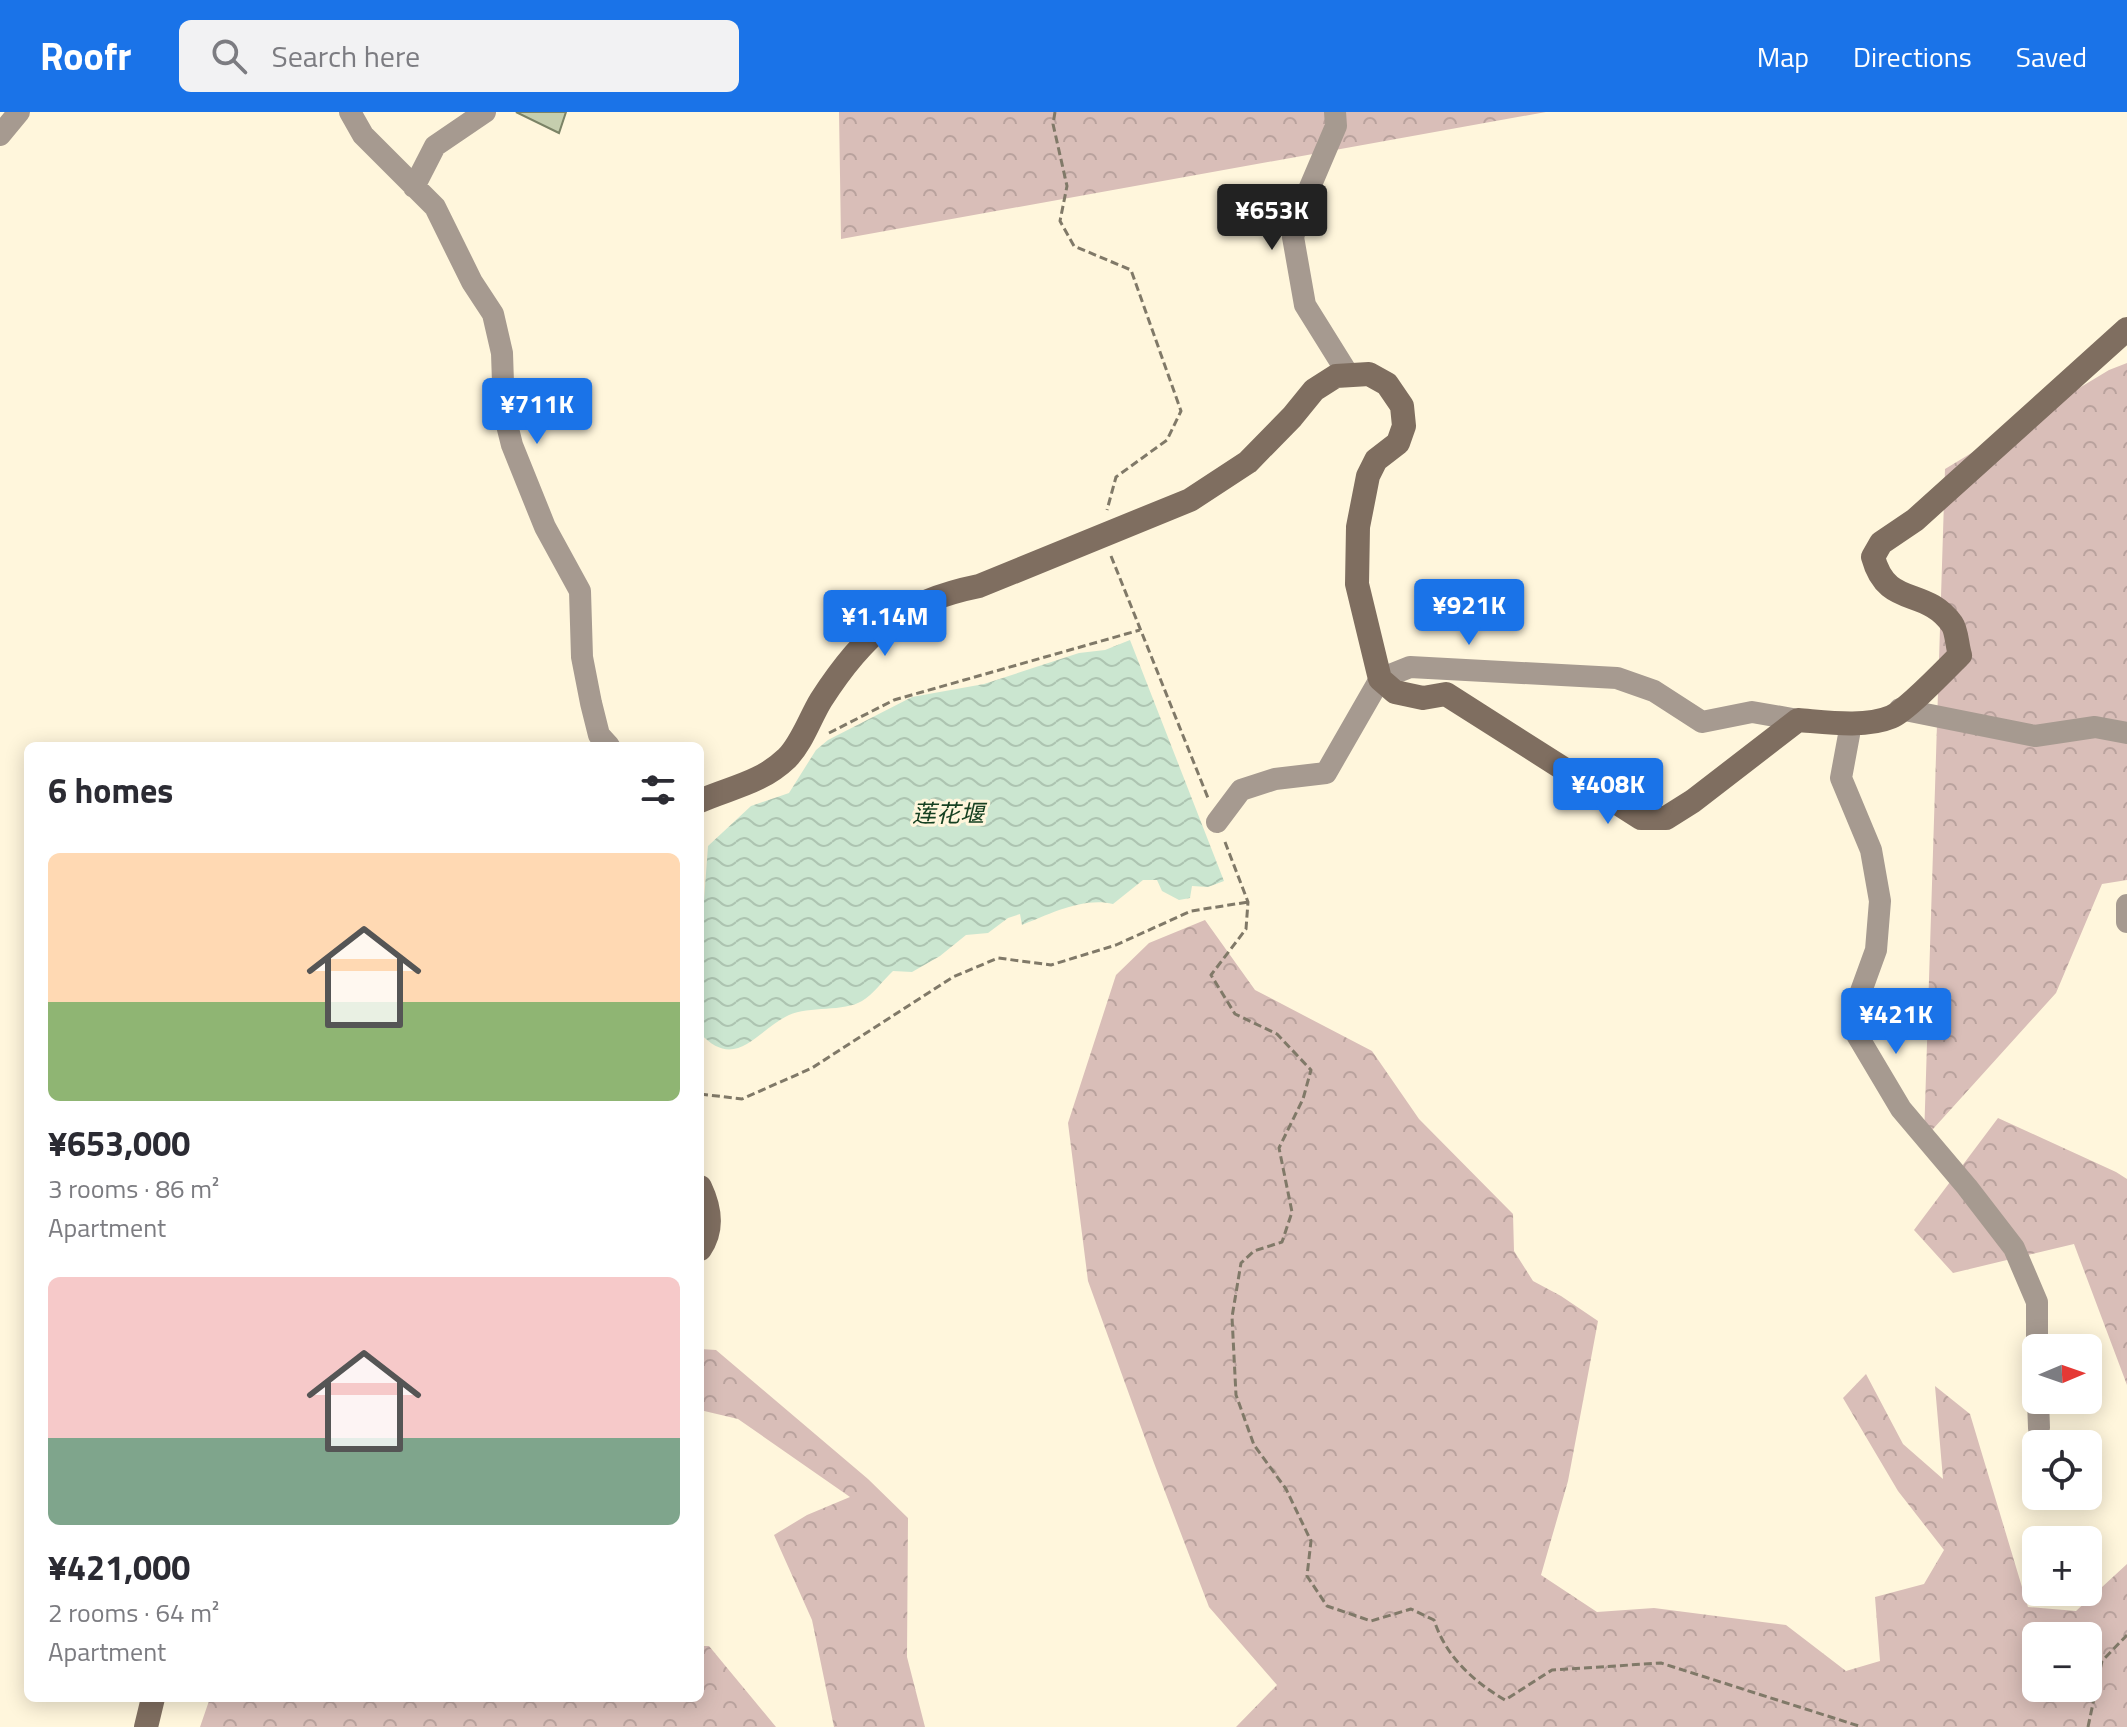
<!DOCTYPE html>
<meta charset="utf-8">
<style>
body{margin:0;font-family:"Titillium Web","Noto Sans SC",sans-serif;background:#f2f2f3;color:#2b2b33;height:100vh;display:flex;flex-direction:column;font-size:30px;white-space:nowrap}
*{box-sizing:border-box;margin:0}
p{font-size:26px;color:#7c7c81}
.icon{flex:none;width:44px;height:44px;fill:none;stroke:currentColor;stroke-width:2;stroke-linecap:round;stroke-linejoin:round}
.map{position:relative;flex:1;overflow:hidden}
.drawer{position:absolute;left:24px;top:630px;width:680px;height:960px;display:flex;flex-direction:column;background:#fff;border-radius:12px;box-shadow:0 4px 20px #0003}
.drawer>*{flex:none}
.needle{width:52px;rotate:88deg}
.controls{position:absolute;left:2022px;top:1222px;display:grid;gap:16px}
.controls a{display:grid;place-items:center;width:80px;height:80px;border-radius:12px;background:#fff;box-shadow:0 4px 20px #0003;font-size:40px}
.price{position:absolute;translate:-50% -68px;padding:0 18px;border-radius:8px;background:#1a73e8;color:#fff;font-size:26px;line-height:52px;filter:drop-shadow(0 2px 4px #0008)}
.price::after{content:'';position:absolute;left:50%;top:48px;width:24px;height:18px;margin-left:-12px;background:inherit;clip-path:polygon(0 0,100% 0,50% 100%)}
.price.selected{background:#222;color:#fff}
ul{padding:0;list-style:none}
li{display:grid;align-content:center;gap:16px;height:424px;padding:0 24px}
li span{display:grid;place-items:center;height:248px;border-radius:12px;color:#555}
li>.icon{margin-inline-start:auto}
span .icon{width:144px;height:144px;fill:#fffc;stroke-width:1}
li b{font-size:34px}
h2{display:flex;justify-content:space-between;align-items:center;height:96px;padding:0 24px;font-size:34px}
header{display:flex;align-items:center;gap:48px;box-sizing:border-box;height:112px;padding:0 40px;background:#1a73e8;color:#fff}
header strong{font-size:38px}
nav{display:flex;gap:44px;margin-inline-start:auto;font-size:28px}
.search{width:560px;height:72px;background:#f2f2f3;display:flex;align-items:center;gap:20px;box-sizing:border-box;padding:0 28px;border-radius:12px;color:#7c7c81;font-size:30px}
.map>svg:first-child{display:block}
.forest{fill:url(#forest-crowns);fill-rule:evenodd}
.water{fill:url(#water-waves)}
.building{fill:#c5ceae;stroke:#7b8366;stroke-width:2}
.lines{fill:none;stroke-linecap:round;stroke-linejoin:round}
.path{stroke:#807968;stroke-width:3;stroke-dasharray:8 4;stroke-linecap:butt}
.street{stroke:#a69a90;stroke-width:22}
.secondary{stroke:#7f6e60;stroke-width:24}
.labels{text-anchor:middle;stroke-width:6;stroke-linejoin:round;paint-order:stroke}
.water-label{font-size:24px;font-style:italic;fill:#154021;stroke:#fff6dc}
</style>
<header>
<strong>Roofr</strong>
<div class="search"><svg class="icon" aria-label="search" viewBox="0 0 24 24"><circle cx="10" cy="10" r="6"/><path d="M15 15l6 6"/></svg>Search here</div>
<nav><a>Map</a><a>Directions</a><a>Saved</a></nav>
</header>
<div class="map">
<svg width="2127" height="1615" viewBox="0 0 2127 1615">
<defs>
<pattern id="forest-crowns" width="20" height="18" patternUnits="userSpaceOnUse" patternTransform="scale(2)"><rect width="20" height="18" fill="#d9beb8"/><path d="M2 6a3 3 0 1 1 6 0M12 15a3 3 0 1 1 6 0" fill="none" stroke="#b9a29d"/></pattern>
<pattern id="water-waves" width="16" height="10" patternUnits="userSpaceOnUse" patternTransform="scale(2)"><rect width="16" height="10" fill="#cbe6d0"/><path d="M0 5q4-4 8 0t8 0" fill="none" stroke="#adc4b1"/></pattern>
</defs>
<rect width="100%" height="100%" fill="#fff6dc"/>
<!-- forest -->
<path class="forest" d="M839,0H1546L841,127Z
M2127,251V768L2102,772L2056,881L1924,1027L1945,357L2109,258Z
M1205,808L1255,878L1372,939L1419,1007L1513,1102L1514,1139L1533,1169L1561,1184L1598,1209L1568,1369L1541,1463L1597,1500L1654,1496L1786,1513L1846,1559L1880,1549L1875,1485L1924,1472L1944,1438L1898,1379L1843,1286L1866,1262L1903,1332L1943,1367L1935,1274L1970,1302L2028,1495L2076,1499L2127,1452V1615H1236L1277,1573L1209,1495L1154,1351L1088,1169L1068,1011L1116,863L1149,831ZM2036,1524H2088V1576H2036Z
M1998,1006L2116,1060L2127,1067V1273L2074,1132L1953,1161L1914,1118Z
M700,1237L716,1238L868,1367L908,1406L907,1545L925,1615H834L812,1508L774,1423L807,1403L850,1385L738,1307L700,1298Z
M700,1534H709L776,1615H200L210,1586H700Z"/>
<!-- water -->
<path class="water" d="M1130,528L1224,769L1208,775L1192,774L1190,786L1179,788L1162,779L1157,768H1143L1113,792C1083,785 1050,802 1022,813L1020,802L1008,806L988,821L966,823L940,844L912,860L893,859C883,868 873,883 862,889C844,900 809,894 789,903C758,917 736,961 700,921V843L708,734L751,694L789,681L816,638L828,628L912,585L984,572L1079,541L1105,538Z"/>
<!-- building -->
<path class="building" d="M516,0H566L559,21Z"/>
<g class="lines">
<!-- path -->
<path class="path" d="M1055,0L1053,12L1067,74L1060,109L1074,134L1131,158L1181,299L1167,328L1116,365L1107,398
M1111,444L1208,686
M829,621L894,588L1140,518
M1225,730L1248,790L1246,817L1211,863L1235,902L1277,922L1311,958L1303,987L1279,1036L1292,1100L1282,1130L1254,1139L1241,1151L1232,1205L1236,1283L1254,1333L1286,1377L1311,1429L1307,1464L1327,1494L1371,1509L1411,1497L1434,1508C1446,1545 1473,1569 1505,1588L1552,1558L1661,1551L1862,1615
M700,982L742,987L812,956L953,865L998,846L1051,853L1116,833L1191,799L1248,790
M2088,1615L2102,1549L2127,1523"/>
<!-- street -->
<path class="street" d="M350,0L363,23L435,95L472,170L493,202L502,241L504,301L512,333L545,415L580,479L582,545L591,591L599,623L609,634
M1335,0L1336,14L1307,82L1293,125L1305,193L1348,262
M0,23L19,0
M414,75L435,34L485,0
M1900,597L2035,624L2095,615L2127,621
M1851,612L1841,666L1871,738L1880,789L1876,838L1856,893L1857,923L1901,997L1967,1075L2014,1136L2037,1190V1236
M1217,710L1241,678L1275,667L1326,661L1380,567L1410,555L1617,566L1654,579L1702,610L1752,600L1798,608
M2127,793V810
M2038,1288L2039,1316"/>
<!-- secondary -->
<path class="secondary" d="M700,689C732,675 761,671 787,646C802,631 810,606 821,588C864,521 900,490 979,474L1190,388L1248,350L1292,305L1314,278L1336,264L1369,262L1387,272L1402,294L1404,314L1398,331L1376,348L1368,364L1358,415L1357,472L1380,567L1395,580L1423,586L1446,582L1641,706H1666L1693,689L1798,608C1825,610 1865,616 1891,605C1906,599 1947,556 1960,543C1957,534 1957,519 1952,512C1925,474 1887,497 1873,445L1881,431L1915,408L2127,217
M700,1075C710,1096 714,1117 700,1137
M146,1615L153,1586"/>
</g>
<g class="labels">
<!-- water labels -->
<g class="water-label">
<text x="948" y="710">莲花堰</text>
</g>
</g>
</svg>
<div class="controls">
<a><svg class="needle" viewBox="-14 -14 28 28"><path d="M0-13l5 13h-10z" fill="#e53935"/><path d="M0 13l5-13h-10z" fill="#7c7c81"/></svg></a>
<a><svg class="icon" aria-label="locate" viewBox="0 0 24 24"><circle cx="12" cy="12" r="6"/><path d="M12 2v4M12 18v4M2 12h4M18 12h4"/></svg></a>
<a>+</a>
<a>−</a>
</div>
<b class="price selected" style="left:1272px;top:140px">¥653K</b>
<b class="price" style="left:537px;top:334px">¥711K</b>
<b class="price" style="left:1469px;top:535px">¥921K</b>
<b class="price" style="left:885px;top:546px">¥1.14M</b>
<b class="price" style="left:1608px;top:714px">¥408K</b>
<b class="price" style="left:1896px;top:944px">¥421K</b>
<section class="drawer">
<h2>6 homes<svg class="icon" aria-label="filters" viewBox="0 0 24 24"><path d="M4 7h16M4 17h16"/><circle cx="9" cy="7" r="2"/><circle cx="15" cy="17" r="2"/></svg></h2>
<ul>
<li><span style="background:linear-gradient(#ffd9b3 60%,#8fb573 0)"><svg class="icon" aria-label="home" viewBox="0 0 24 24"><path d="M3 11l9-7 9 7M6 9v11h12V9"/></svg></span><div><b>¥653,000</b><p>3 rooms · 86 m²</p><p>Apartment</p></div></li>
<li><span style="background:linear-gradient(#f6c9c9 65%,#7fa58c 0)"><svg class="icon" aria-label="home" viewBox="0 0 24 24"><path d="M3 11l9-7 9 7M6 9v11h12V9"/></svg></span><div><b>¥421,000</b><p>2 rooms · 64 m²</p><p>Apartment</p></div></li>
</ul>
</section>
</div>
